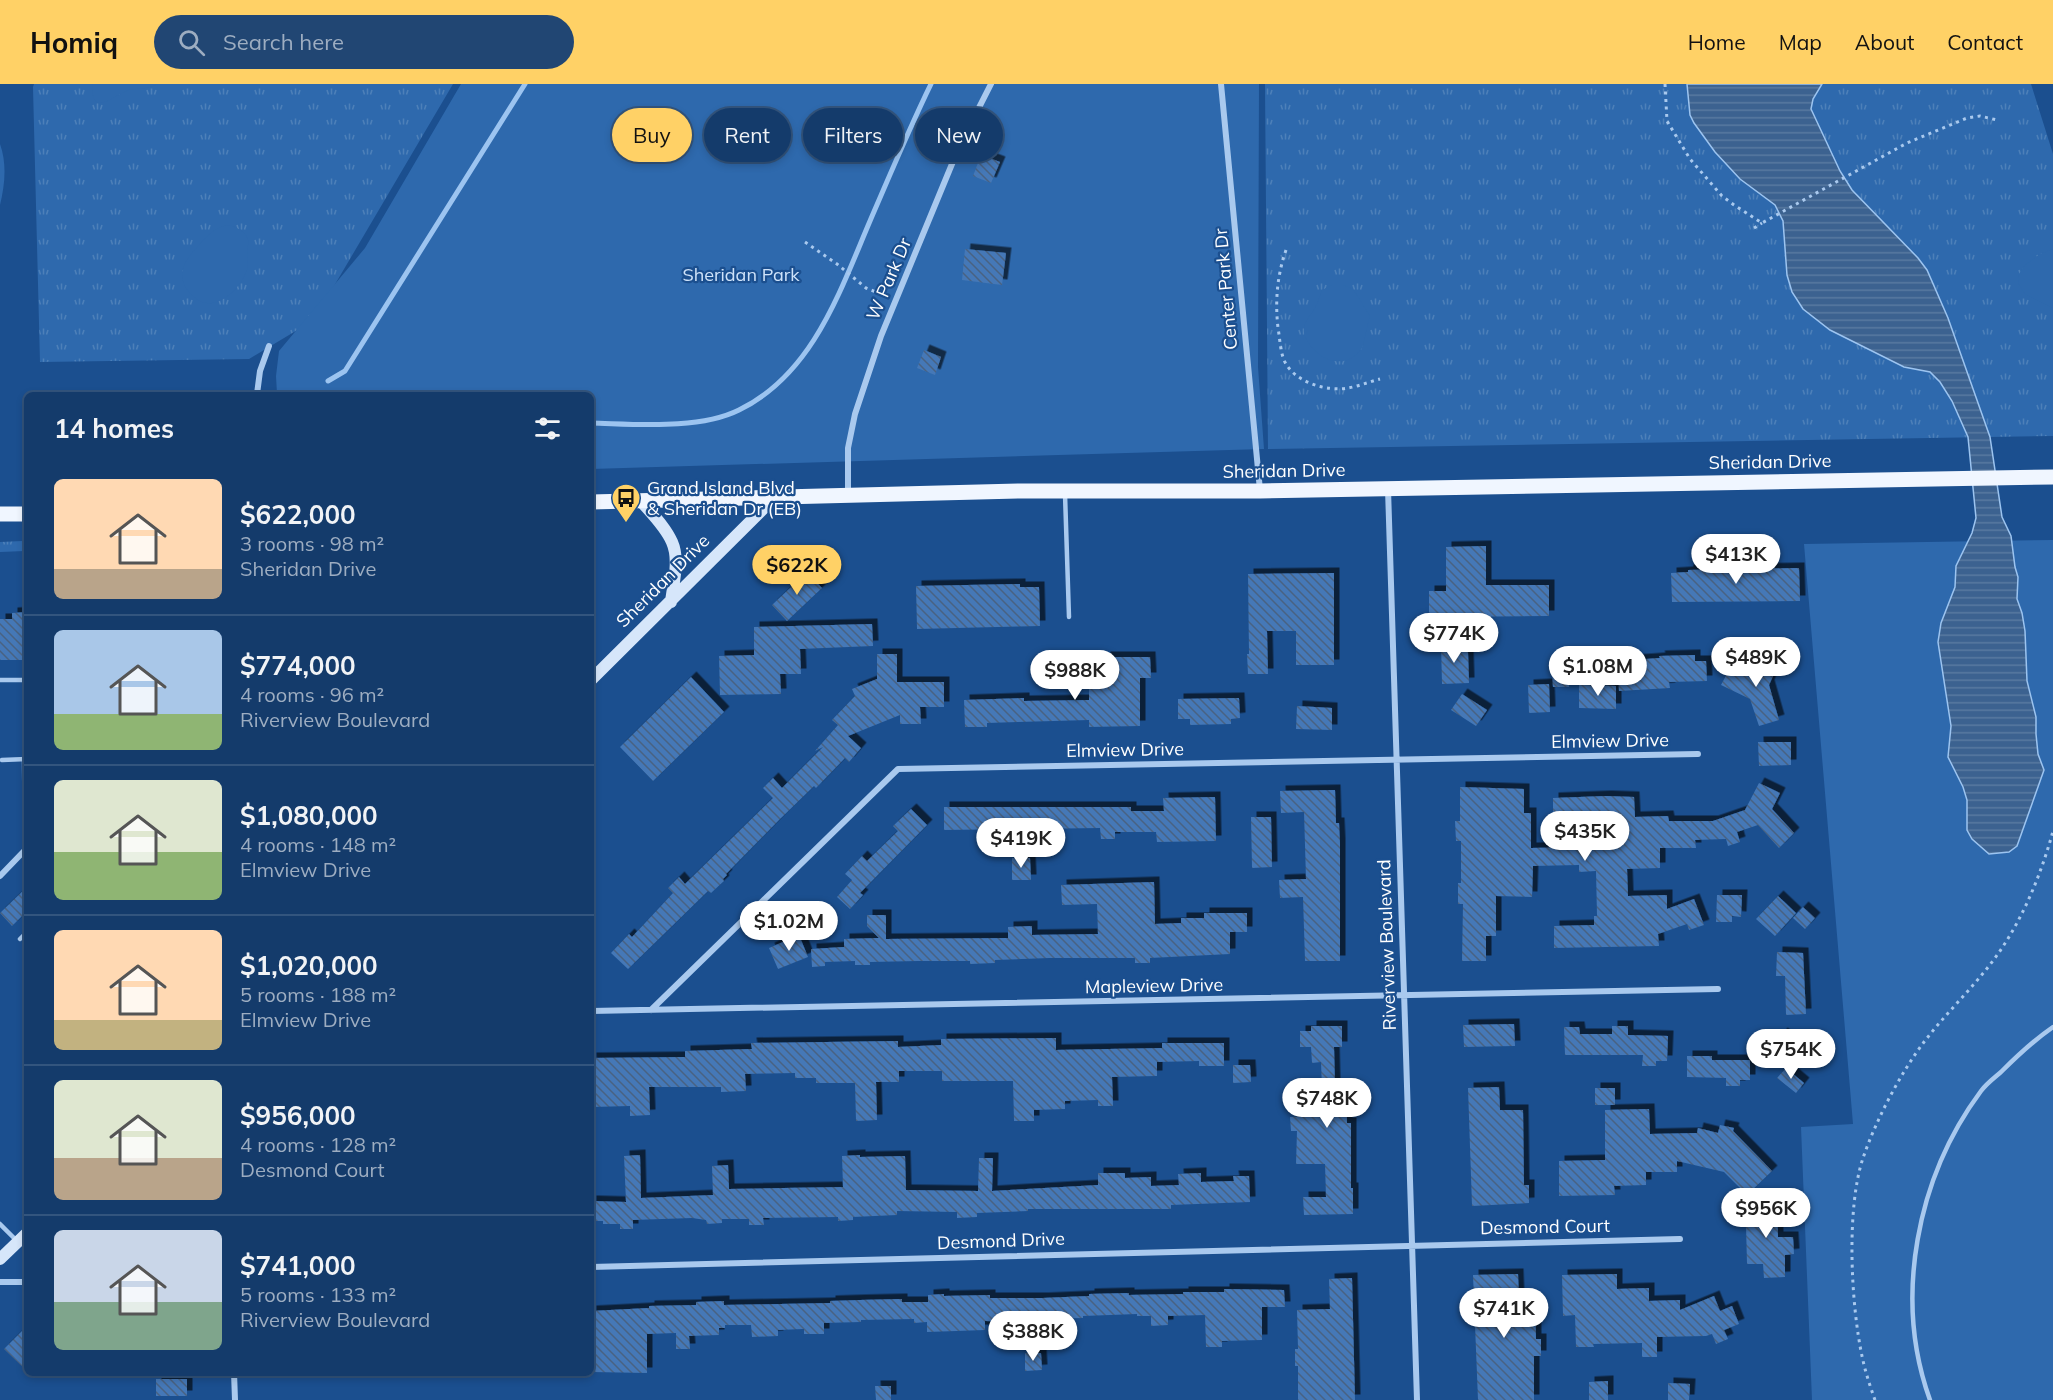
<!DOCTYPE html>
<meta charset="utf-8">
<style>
body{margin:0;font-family:Mulish,sans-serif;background:#214673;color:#f1f3f6;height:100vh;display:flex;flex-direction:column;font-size:22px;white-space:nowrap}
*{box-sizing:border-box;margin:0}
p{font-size:20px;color:#9dadc1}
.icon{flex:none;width:33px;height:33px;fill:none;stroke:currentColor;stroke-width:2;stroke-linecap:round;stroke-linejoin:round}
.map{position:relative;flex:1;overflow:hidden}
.sheet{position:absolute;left:24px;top:308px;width:570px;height:984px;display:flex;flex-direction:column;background:#143b6b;border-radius:9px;box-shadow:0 3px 9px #0003,0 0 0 2px #33557e}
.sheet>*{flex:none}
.guide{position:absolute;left:612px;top:24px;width:570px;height:54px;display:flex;gap:12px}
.price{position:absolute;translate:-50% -51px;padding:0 14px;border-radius:21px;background:#fff;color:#222;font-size:20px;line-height:39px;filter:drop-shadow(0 2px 3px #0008)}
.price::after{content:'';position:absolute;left:50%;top:36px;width:18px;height:14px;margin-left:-9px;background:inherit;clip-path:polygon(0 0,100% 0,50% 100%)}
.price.active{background:#ffd166;color:#111}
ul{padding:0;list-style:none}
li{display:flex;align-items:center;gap:18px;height:150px;padding:0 30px}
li+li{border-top:2px solid #33557e}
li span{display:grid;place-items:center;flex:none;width:168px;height:120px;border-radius:9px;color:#555}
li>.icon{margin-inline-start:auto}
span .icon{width:72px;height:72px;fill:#fffc;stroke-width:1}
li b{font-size:26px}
h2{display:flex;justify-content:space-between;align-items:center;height:72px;padding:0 30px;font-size:26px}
.pill{padding:0 21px;border-radius:27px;background:#143b6b;box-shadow:0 3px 9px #0003,0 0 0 2px #33557e;font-size:21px;line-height:54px}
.pill.active{background:#ffd166;color:#111}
header{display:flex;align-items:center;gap:36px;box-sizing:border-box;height:84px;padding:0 30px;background:#ffd166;color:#111}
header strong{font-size:28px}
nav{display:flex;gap:33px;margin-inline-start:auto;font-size:21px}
.search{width:420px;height:54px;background:#214673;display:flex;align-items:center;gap:15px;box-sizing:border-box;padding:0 21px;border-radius:33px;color:#9dadc1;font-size:22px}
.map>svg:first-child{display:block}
.grass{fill:url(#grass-tufts)}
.green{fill:#2e69ad}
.water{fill:url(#water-rules);stroke:#9cc4f0;stroke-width:1.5}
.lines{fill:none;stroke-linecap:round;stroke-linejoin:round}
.stream{stroke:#9cc4f0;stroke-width:5}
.building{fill:url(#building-back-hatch);filter:url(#shadow)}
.path{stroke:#a9c9ee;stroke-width:3;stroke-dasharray:3 4.5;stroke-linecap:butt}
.service{stroke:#a9c9ee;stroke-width:4.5}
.minor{stroke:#a9c9ee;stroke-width:6}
.secondary{stroke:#d6e6fa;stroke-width:12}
.primary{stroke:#f0f6ff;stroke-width:15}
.labels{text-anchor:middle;stroke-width:4.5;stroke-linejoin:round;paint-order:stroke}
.park-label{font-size:18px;fill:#cfe3fa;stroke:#1b4f8f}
.street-label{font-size:18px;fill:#fff;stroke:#1b4f8f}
.poi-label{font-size:18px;fill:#fff;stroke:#1b4f8f;text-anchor:start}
</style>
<header>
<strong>Homiq</strong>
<div class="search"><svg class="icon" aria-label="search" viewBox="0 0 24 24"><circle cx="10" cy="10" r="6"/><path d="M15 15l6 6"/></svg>Search here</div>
<nav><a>Home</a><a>Map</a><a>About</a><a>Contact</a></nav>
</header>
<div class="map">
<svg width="2053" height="1316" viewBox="0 0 2053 1316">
<defs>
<pattern id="grass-tufts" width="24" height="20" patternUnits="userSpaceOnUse" patternTransform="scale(1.5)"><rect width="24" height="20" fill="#2e69ad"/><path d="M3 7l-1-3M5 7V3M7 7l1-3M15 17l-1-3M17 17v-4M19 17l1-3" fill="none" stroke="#4d80b9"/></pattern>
<pattern id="water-rules" width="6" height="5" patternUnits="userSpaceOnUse" patternTransform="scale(1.5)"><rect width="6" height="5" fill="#3c6290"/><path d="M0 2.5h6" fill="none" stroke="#597aa1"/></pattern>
<pattern id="building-back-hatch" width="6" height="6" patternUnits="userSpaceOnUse" patternTransform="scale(1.5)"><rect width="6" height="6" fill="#4478b7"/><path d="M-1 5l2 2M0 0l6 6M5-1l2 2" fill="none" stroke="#486282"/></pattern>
<filter id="shadow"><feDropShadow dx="5.5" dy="-5.5" stdDeviation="0" flood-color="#0009"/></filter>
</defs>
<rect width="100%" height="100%" fill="#1b4f8f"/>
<!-- grass -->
<path class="grass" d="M34,0H453L314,236L249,275L40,278L33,3Z
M1265,0H2031L2053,70V352L1268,365Z
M23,457L24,467L0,468V458Z"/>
<!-- green -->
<path class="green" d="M93,0H158C149,5 139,4 129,6C116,10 89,36 93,0Z
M461,0H1259L1258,283L1264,365L591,385V310H277L276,292L279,267L365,164Z
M0,60C7,79 5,101 0,121Z
M229,141C235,143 241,145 245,150C250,156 248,160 247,167C247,174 249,180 247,186C240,206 214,231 194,213C173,194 183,178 199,161C208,151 215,143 229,141Z
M2053,165V224L2025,210L2018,199L2019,190L2025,181L2040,170Z
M1332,201H1343L1353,205L1370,232C1368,237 1364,261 1362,264C1348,285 1323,279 1310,261C1307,256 1303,251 1304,244C1305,236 1312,230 1315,224C1318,218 1320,212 1322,206Z
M2053,456V1316H1812L1801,1043L1853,1040L1804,460Z"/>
<!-- water -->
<path class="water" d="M1687,0H1822L1813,15L1811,25L1840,87L1852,106L1918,174L1927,186L1948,234L1990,353L2002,433L2011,452L2015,483L2018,493L2017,515L2022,529L2025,547L2027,597L2036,633V650L2038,670L2044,686L2017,762L2009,768L1989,770L1972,755L1967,746V716L1963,703L1948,673L1951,642L1938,558L1941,539L1955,503L1956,482L1972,449L1976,434L1968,353L1952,317L1940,298L1930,288L1904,283L1830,246L1803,225L1792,208L1787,191L1783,137L1775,121L1740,95L1715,68L1694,39L1690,31Z"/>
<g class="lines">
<!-- stream -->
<path class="stream" d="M328,297L345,287L525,0
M591,339C635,340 699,346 739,326C813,290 840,207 870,137C890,91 909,45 931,0"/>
</g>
<!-- building -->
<path class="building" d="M981,71L1000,78L991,99L973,92Z
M965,165L1006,169L1002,201L962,196Z
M924,266L941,273L935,291L917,284Z
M1486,462V501H1549V532L1429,533V507H1446V463Z
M1799,484L1800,517L1672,518L1671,489L1688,488V486Z
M807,488L822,504L787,537L772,521Z
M1334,489V581H1296V547H1267L1268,590H1248L1247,570H1249L1248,490Z
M1020,500V503H1039L1040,542L917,545L916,502Z
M27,528V576H0V535H12V529Z
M872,540L873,562L800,565L801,590H780L781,610L720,611L719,572L754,571V543Z
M1463,559V568H1468L1469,599L1442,600L1441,560Z
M877,570H897V598H944V623H920L921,640H900V631L848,652L861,664L849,678L845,674L816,704L814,702L779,736L726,790L727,791L723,795L724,797L711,809L708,807L628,885L611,869L629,850L632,853L673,809L668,804L679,793L685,800L773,714L763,704L773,694L782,704L823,663L815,667L838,641L832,636L855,612L852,605L877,595Z
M1760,570L1779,579L1769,601L1779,636L1759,642L1750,615L1721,601L1730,584L1740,589L1744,581L1753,586Z
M1695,571V577H1706L1707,597L1669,598L1670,604L1619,607L1618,577L1660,574L1659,572Z
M1105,573H1150L1151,594H1140V642L1089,643V636L987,639V643H965L964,616L1024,614V617L1089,616V602L1106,601Z
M1552,585H1569V603H1553Z
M691,593L724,628L653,697L620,663Z
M1549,600L1550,628L1529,629L1528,601Z
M1579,601L1616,602V625L1579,624Z
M1462,610L1487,626L1476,642L1451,626Z
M1239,614L1240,634L1231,635V640L1190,641V635H1178V615Z
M1297,622L1332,624V646L1296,645Z
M1758,658H1791V681L1759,682Z
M1759,699L1780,709L1772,725L1794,749L1779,764L1758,741L1737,748L1740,758L1728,762L1726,755L1695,756L1696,764H1660V784L1627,785L1628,812L1667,811V825L1694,815L1704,841L1689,846L1687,840L1658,850L1659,862L1554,864V842L1594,841V832H1597L1596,787L1579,788V781L1533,782L1532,813L1496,812V852H1486V877H1462L1463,820H1458V799H1461V757H1456L1455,737H1460V703L1524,705V729H1531V764L1587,763V736L1553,735V714L1606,712L1634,713L1635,733L1668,732L1669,737H1713L1745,726Z
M1335,706L1336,739H1339L1340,760V877H1305L1303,813L1280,814L1279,796L1306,795L1304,728L1281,729L1280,707Z
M1215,713L1216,757L1157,758L1156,748H1115V755H1101L1100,744L944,746V723H1131V727H1164L1163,714Z
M911,725L927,741L860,809L863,811L850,825L837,813L852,796L845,790L862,772L867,777L898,747L893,742Z
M1251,733H1271L1272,783L1252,784Z
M1012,774H1030L1031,796H1012Z
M1154,798L1155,840L1181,839V834H1204V829H1247V848H1230V870L1150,874V879H1135V874H1049L995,876V879L970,880V877H918L870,878V881H855V877L825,878V882L812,883L811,865L844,863V855L879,854L867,842V831H886V855L1008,854V843L1032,842V851L1098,850L1097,820L1062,821L1061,801Z
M27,803V827L12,842L0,829Z
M1717,811H1742L1741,833L1732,832V838H1716Z
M1778,812L1796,829L1775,852L1756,835Z
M1803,823L1815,834L1805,845L1793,834Z
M799,851L808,873L778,885L769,864Z
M1777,868L1803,869L1806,930L1786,931L1785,892H1776Z
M1514,940L1515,962L1464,963L1463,941Z
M1311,942H1342V963H1334L1335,1002H1346L1347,1039H1351V1104H1353V1130L1304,1131L1303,1113H1326L1325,1080H1296L1297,1047H1291L1290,1033L1323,1032L1321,978L1312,979L1311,963H1300V947H1311Z
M1612,942H1628V951L1668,952L1667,977H1656V982H1642L1643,971H1565L1564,943H1579L1580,950H1612Z
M1782,949L1802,963L1788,983L1768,969Z
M1056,954V966L1162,964V959H1224V982H1199V977L1157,978V992L1112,993L1113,1022H1098V1016L1065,1017V1025L1034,1026V1037H1014L1013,997H942V987H899V998H876L877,1036L856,1037L855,999H816V994H795V989L745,990L746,1007L721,1008V1003H649L650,1031L630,1032V1022L593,1023L591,974L685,973V967L752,965L751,959L898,957V963L941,961V955Z
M1687,972H1712V976H1750V996H1740V1002H1726V994L1687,993Z
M1233,981H1250L1251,998L1233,999Z
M1786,984L1804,999L1796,1009L1777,994Z
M1499,1003L1500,1026H1523L1524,1101H1529V1119L1472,1122L1468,1004Z
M1595,1004H1615V1021H1595Z
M1649,1025L1650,1050L1697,1049L1698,1044L1718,1049L1720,1041L1734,1044L1733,1047L1772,1087L1747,1111L1724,1088L1677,1077V1088H1646V1101L1614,1102L1615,1111L1559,1112V1077L1605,1076V1026Z
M640,1071L641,1114L713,1111L712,1082L728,1081L729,1105L843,1103L842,1072L860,1071V1073L905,1072L906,1106L978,1107L979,1074H993L992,1107L1098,1101V1089H1125V1094L1151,1093V1102L1179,1101L1178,1090L1201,1089V1098L1234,1097L1233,1092H1249L1250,1118L1171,1121V1125H1028V1127L977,1129V1133L957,1134V1128L897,1127V1131L853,1133V1136L838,1137V1133L763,1134L764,1141H749V1135H722V1139L707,1140L706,1136L692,1134L633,1136V1145H620V1140H603V1137H591V1117L626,1118L624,1072Z
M1777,1118L1778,1153H1793L1794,1170L1785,1171V1193L1764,1194L1763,1180H1747L1746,1142H1744L1743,1119Z
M1518,1190L1519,1216H1535L1536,1255H1541V1272H1534V1316H1478L1473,1191Z
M1617,1190V1205L1649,1204V1217L1680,1216V1226L1714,1212L1720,1227L1732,1222L1739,1240L1724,1246L1728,1255L1716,1260L1712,1250L1706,1252L1657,1253V1273H1642V1259L1593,1260L1594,1263H1576L1575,1231L1563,1232L1562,1191Z
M1352,1194L1355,1316H1298V1282H1295V1265H1298L1297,1226L1330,1225L1329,1195Z
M1224,1205L1284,1206L1285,1223H1262V1256L1222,1257V1263H1206L1205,1231L1168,1232V1241L1151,1242V1232H1137V1230L1083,1232V1234L1032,1235V1238L985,1237V1246L927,1248V1238L914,1239V1235L861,1236V1238L824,1239V1250H804V1245L778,1246V1252L752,1253L751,1241H725V1244H719V1251L689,1252L690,1265H676V1249L647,1250V1289L591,1288V1227L649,1224V1222L696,1221V1218L724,1217V1221L830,1219V1217L860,1216L902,1215V1218H928V1211L944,1210V1212L990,1211V1214H1043L1089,1212V1210L1129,1209V1211L1183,1210V1208H1224Z
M27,1242V1287L4,1265Z
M1025,1269H1041L1042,1286L1025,1287Z
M156,1295H187V1312H156Z
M1608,1297V1316H1589V1298Z
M1668,1299L1690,1300L1689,1316H1668Z
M875,1302H891V1316H876Z"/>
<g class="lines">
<!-- path -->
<path class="path" d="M1665,0L1667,37L1690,75L1722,112L1734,121L1762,139L1907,59L1967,34L1980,32L1997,36
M1754,144L1762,139
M805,158L837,180L866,204L886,212
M1286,166C1277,192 1275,217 1278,244C1280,255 1280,266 1284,276C1293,298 1327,308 1348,304C1359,302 1369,298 1380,295
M1875,1316C1870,1302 1865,1287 1862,1272C1851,1220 1846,1125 1863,1074C1876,1036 1900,990 1924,958C1946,929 1973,904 1995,874C2022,837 2041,791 2053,747"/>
<!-- service -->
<path class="service" d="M1065,410L1069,533
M0,596H27
M24,675L25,766L27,769
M2,676L27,675
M20,855L27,848
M0,1140L18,1158
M1930,1316C1893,1214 1917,1093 1981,1007C1986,1000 1994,994 2001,988C2018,971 2034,956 2053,943"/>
<!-- minor -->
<path class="minor" d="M1221,0L1260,406
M257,310L260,287L269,262
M1388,405L1417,1316
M848,411V364L855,330L881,252L959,63L991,0
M0,792L27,764
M651,926L898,685L1698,670
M591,927L1718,905
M591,1183L1680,1155
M0,1198H27
M234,1288L235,1316"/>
<!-- secondary -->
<path class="secondary" d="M640,416C651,429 665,442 672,458C680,476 673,500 671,518
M591,596L775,413
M0,1175L27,1149"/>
<!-- primary -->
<path class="primary" d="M591,418L1020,407H1260L2053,393
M0,430H27"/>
</g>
<!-- icons -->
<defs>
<g id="bus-pin" transform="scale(1.5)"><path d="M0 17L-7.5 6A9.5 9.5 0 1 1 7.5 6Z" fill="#ffd166" stroke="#1b4f8f"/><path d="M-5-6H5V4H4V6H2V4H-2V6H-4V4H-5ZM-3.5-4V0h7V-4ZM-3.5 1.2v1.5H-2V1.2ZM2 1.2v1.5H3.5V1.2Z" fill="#111"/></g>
</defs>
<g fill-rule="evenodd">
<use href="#bus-pin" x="626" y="414"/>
</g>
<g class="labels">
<!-- park labels -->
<g class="park-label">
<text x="741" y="197">Sheridan Park</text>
</g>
<!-- street labels -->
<g class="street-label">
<text transform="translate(889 195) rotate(-67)" y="6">W Park Dr</text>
<text transform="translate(1226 205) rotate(-95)" y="6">Center Park Dr</text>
<text transform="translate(1770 378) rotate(-1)" y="6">Sheridan Drive</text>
<text transform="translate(1284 387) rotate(-1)" y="6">Sheridan Drive</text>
<text transform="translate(663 497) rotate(-45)" y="6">Sheridan Drive</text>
<text transform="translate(1610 657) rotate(-1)" y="6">Elmview Drive</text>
<text transform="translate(1125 666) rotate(-1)" y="6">Elmview Drive</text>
<text transform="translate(1387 861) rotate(-92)" y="6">Riverview Boulevard</text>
<text transform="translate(1154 902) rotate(-1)" y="6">Mapleview Drive</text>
<text transform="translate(1545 1143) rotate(-1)" y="6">Desmond Court</text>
<text transform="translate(1001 1157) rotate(-2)" y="6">Desmond Drive</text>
</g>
<!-- poi labels -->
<g class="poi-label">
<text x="647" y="410">Grand Island Blvd<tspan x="647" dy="21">&amp; Sheridan Dr (EB)</tspan></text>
</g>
</g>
</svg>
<b class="price" style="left:1736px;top:501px">$413K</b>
<b class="price active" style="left:797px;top:512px">$622K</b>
<b class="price" style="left:1454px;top:580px">$774K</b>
<b class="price" style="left:1756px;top:604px">$489K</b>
<b class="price" style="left:1598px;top:613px">$1.08M</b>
<b class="price" style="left:1075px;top:617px">$988K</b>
<b class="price" style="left:1585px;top:778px">$435K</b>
<b class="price" style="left:1021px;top:785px">$419K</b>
<b class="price" style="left:789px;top:868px">$1.02M</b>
<b class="price" style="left:1791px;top:996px">$754K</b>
<b class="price" style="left:1327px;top:1045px">$748K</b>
<b class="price" style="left:1766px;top:1155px">$956K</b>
<b class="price" style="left:1504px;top:1255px">$741K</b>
<b class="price" style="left:1033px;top:1278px">$388K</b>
<div class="guide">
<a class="pill active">Buy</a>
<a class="pill">Rent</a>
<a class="pill">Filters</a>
<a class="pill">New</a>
</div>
<section class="sheet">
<h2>14 homes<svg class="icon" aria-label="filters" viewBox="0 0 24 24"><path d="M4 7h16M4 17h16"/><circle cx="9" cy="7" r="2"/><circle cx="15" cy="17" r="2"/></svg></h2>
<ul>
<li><span style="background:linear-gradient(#ffd9b3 75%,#b9a48a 0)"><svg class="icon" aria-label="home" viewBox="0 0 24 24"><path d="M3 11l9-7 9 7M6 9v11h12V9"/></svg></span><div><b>$622,000</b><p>3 rooms · 98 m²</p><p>Sheridan Drive</p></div></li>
<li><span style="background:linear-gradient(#a9c7e8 70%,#8fb573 0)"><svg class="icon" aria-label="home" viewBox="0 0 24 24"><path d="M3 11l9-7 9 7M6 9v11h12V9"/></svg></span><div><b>$774,000</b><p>4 rooms · 96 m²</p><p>Riverview Boulevard</p></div></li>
<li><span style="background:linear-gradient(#dfe7d0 60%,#8fb573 0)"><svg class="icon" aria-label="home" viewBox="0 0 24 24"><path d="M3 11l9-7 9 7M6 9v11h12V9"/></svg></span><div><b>$1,080,000</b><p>4 rooms · 148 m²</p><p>Elmview Drive</p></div></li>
<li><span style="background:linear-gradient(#ffd9b3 75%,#c2b280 0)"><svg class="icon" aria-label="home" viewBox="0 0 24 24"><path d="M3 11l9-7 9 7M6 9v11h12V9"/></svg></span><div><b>$1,020,000</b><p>5 rooms · 188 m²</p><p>Elmview Drive</p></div></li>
<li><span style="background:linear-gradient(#dfe7d0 65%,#b9a48a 0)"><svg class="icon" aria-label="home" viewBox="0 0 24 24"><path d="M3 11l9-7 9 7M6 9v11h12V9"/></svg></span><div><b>$956,000</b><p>4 rooms · 128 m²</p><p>Desmond Court</p></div></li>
<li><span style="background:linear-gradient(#c9d6e8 60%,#7fa58c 0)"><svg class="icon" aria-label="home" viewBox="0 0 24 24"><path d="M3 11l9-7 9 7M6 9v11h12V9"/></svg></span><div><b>$741,000</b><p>5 rooms · 133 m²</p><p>Riverview Boulevard</p></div></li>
</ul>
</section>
</div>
